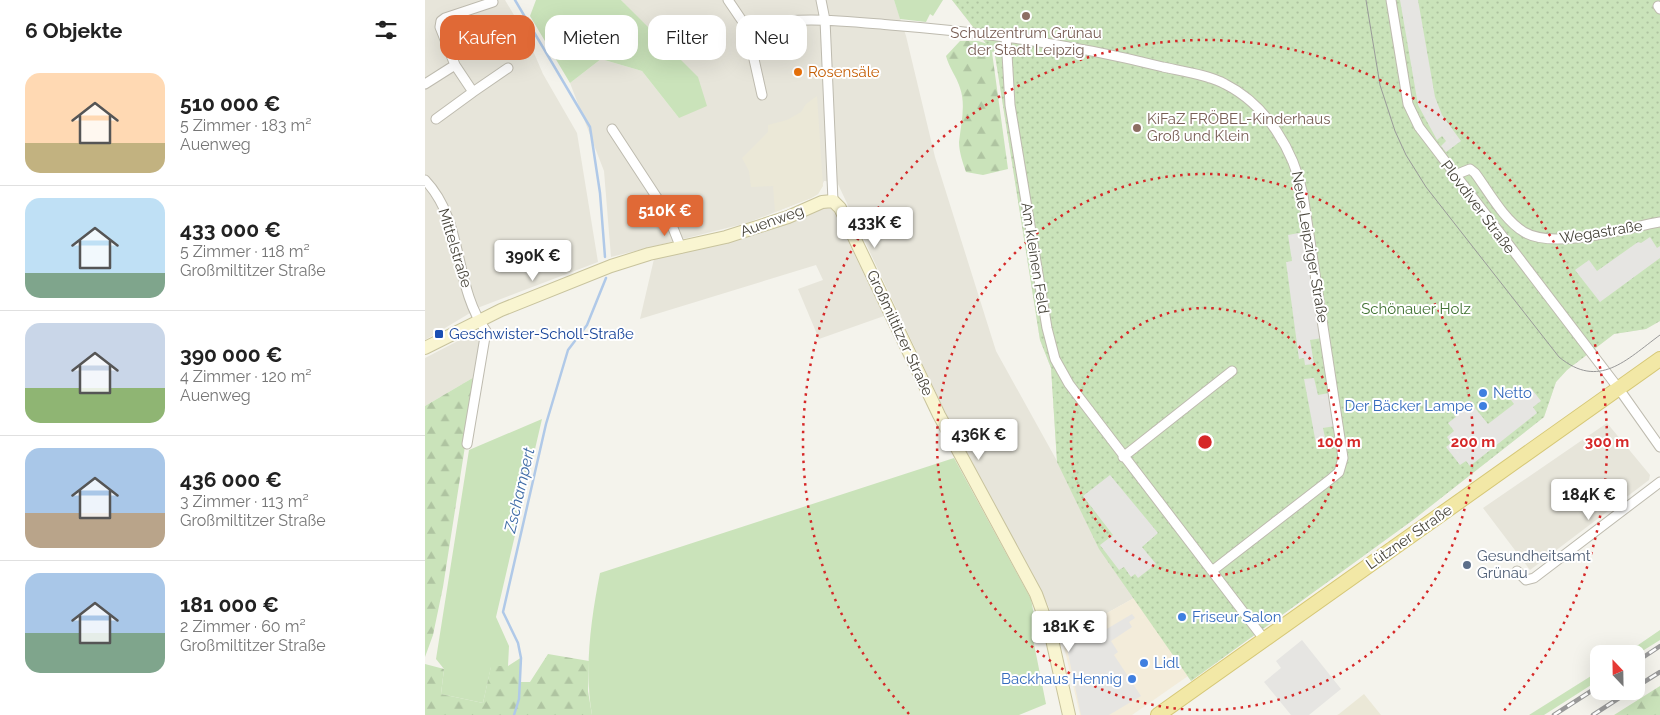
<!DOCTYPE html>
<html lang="de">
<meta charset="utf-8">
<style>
body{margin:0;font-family:Raleway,sans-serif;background:#f2f2f2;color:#222;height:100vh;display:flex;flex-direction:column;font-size:19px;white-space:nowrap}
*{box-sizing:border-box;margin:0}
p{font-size:16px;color:#767676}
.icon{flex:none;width:28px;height:28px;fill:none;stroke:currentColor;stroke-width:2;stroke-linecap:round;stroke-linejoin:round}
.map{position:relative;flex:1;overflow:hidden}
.panel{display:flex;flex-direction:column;background:#fff;width:425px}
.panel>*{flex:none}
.hud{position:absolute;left:15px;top:15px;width:475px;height:45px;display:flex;gap:10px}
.needle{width:32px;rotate:338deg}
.controls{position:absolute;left:1165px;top:645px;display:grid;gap:10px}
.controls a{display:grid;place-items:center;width:55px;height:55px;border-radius:10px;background:#fff;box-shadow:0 5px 20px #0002;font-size:25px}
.price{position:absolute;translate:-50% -42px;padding:0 11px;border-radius:5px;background:#fff;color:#222;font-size:16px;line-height:32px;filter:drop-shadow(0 1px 2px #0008)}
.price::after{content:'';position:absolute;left:50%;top:30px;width:15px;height:11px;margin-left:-8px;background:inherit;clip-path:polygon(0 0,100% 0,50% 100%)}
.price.current{background:#e06936;color:#fff}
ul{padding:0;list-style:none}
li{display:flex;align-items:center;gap:15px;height:125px;padding:0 25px}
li+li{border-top:1px solid #e0e0e0}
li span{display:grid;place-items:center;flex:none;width:140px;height:100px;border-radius:15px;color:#555}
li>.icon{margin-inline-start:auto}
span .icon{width:60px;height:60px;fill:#fffc;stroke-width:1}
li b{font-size:21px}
h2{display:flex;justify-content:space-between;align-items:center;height:60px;padding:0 25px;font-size:21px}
.pill{padding:0 18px;border-radius:15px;background:#fff;box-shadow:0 5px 20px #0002;font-size:18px;line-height:45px}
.pill.current{background:#e06936;color:#fff}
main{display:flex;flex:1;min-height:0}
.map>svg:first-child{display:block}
.residential{fill:#e7e5da}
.commercial{fill:#f3ecda}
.education{fill:#ebe8d7}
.green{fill:#cae3ba}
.forest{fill:url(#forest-firs)}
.park{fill:url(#park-dots)}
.parking{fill:#e6e5e2}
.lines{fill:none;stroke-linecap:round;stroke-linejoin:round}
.stream{stroke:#b0c9e8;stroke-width:2.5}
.street-casing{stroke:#bebbaf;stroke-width:11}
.secondary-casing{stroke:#c8c39d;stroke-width:14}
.primary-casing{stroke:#d6c877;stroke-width:16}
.street{stroke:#fff;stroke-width:9}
.secondary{stroke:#f9f5d1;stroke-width:12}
.primary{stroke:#f2e8a6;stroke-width:14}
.tram{stroke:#999;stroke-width:1}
.rail-casing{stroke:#999;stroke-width:4.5}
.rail{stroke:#fff;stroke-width:2.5;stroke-dasharray:8;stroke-linecap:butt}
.ring{fill:none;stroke:#d62828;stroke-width:2.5;stroke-dasharray:2.5 5}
.education-dot{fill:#8d6e63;stroke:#fff;stroke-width:2}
.food-dot{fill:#e8710a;stroke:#fff;stroke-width:2}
.transit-dot{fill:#1a4fb4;stroke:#fff;stroke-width:2}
.shop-dot{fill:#3f7fe0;stroke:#fff;stroke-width:2}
.service-dot{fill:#5c6f8a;stroke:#fff;stroke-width:2}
.labels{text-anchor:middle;stroke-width:4;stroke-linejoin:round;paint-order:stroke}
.education-label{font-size:15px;fill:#785e54;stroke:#fff}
.food-label{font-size:15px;fill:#c56008;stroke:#fff;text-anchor:start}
.street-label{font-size:15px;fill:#47443a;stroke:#fff}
.park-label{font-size:15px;fill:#427334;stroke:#fff}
.transit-label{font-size:15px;fill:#164399;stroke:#fff;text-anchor:start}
.shop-label{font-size:15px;fill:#366cbe;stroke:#fff;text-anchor:start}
.service-label{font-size:15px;fill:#4e5e75;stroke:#fff;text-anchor:start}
.water-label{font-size:16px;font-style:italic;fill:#3f6ca7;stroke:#fff}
.centre{fill:#d62828;stroke:#fff;stroke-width:2.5}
.ring-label{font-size:15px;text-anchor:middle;font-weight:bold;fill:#d62828;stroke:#fff;stroke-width:4;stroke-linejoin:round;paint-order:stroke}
</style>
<main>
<section class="panel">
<h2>6 Objekte<svg class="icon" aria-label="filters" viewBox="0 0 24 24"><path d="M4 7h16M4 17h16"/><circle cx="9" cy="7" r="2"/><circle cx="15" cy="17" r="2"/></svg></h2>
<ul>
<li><span style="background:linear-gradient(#ffd9b3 70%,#c2b280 0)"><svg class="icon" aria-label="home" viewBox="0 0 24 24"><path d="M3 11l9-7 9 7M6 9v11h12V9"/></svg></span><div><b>510 000 €</b><p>5 Zimmer · 183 m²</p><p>Auenweg</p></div></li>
<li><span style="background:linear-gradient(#bfe0f5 75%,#7fa58c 0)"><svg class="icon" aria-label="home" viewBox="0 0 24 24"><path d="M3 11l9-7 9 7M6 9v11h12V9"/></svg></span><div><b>433 000 €</b><p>5 Zimmer · 118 m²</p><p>Großmiltitzer Straße</p></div></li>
<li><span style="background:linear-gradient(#c9d6e8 65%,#8fb573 0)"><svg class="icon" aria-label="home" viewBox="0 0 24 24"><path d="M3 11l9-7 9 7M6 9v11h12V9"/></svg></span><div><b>390 000 €</b><p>4 Zimmer · 120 m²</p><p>Auenweg</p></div></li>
<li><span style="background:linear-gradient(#a9c7e8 65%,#b9a48a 0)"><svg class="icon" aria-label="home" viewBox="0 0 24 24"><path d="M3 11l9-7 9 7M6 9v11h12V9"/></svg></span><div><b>436 000 €</b><p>3 Zimmer · 113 m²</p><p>Großmiltitzer Straße</p></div></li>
<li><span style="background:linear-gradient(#a9c7e8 60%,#7fa58c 0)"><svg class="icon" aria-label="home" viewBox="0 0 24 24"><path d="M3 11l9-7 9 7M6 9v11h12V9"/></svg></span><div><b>181 000 €</b><p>2 Zimmer · 60 m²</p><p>Großmiltitzer Straße</p></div></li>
</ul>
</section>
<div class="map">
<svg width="1235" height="715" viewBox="0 0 1235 715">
<defs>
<pattern id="forest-firs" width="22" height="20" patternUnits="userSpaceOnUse" patternTransform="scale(1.25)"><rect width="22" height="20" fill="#cae3ba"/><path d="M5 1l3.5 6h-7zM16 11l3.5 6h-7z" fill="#afc4a1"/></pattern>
<pattern id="park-dots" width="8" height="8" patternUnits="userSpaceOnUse" patternTransform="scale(1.25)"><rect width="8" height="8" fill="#cae3ba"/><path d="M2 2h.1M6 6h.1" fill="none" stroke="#afc4a1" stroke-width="1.8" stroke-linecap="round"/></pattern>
</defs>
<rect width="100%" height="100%" fill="#f4f3ec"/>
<!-- residential -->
<path class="residential" d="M0,0H80L102,37L118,74L152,133L173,262L55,307L0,340Z
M196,0H469L481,36L510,157L571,351L632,461L626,368L615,340L570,55L527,0H1235V321L1221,329L1189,334L1142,370L1131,382L1119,417L988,520L766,681L709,598L637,638L622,603L520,412L412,182L399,181L393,194L386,198L322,223L186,257L179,171L145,83L176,59L217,71L254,118L216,21Z
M403,205L406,206L459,316L394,339L373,289L398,280L391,265L215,319L229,259Z
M56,329L58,336L51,376L0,406V358Z
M1182,423L1225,475L1224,480L1105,570L1058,508Z"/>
<!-- commercial -->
<path class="commercial" d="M709,598L763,676L707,715H655L637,638Z"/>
<!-- education -->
<path class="education" d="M392,96L398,186L393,194L386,198L350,212L348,186L326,187L324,171L317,158L343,132V125L362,120L376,112L381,104Z
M939,694L956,715H912L914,714Z"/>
<!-- green -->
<path class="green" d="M111,0H196L273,77L282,106L254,118L217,71L176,59L145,83L105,16Z
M469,0H518L508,16L505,14L501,22L475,19Z
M117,419L71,617L84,646L83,666L66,667L58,703L16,694L19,669L11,659L44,450Z
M529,458L606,599L611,626L608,639L621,704L594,715H167C159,668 166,619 175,573Z
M1235,630V640L1211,655L1200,654Z
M1174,671V680L1119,715H1104Z"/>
<!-- forest -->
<path class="forest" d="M535,41H553L566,45L583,169L558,175L541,172C538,163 534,152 534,142C536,124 541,105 535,88C532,77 524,68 521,56Z
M51,376L18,587L8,635L0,657V406Z
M123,654L164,661L163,691L167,715H0V664L19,669L16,694L58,703L66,666H83L97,657L94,682H105Z
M1235,686V715H1189Z"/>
<!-- park -->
<path class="park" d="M527,0H1235V321L1221,329L1189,334L1142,370L1131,382L1119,417L988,520L766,681L674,549L632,462L626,368L615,340L570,55Z"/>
<!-- parking -->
<path class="parking" d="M975,0H993L1010,97L1017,115L1036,141L1021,152L1016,146L1021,141L1017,136L1012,140L993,105Z
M879,232L897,338L885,340L889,364L880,365L879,358L874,359L861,262L867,261L863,235Z
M1225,237L1232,248L1235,246V258L1175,302L1150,270L1164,260L1172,271L1213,242L1216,243Z
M889,378L893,395L904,393L910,426L898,428L902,447L892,449L879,379Z
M1096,386L1100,391L1105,387L1116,401L1108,407L1112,413L1045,466L1041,461L1035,465L1021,447L1026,443L1022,437L1029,431L1023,423L1031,417L1027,412L1037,404L1040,407L1046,403L1063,424L1089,404L1083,396Z
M685,475L733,533L717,547L731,564L713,578L710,574L706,577L699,567L694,570L675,545L688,535L658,496Z
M707,614L710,618L704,622L707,627L686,641L693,652L689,655L716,696L684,715H656L640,639L669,622L675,633Z
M877,640L916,689L884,715H866L839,682L856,668L851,661Z"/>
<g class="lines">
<!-- stream -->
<path class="stream" d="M90,0L165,127L175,193L180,257
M89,715L94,699L96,658L93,643L78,612L121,424L143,350L162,325L181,278"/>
<!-- street casing -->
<g class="street-casing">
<path id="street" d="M303,0L322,28C368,15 417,21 465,25C557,32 648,44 738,67C756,71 784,75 800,84C842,105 869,151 878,195L918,458L914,472L907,478L787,571
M396,0L400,20L408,201
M966,0L983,104L994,127L1194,389L1235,447
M68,2L20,18L16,21L15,27L30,65L48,92L83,68
M1233,6L1235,9
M322,28L337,95
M581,37L585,105L622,328L630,359L644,384L839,639
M0,84L30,65
M11,119L48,92
M187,129L242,213L256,248
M1030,175L1045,169L1050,173C1064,192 1079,220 1099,232C1129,250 1201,228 1235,222
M0,180C40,222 28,286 61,331L42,444
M698,457L807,371
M1092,571L1101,580L1109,578L1235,482"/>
</g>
<!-- secondary casing -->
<g class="secondary-casing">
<path id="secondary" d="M0,348L76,310L186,266L224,254L301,237L363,217L397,202L408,201L415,208L514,415L611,594L626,635L644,715"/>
</g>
<!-- primary casing -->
<g class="primary-casing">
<path id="primary" d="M733,715L1235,359"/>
</g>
<!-- street -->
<use href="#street" class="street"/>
<!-- secondary -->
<use href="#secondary" class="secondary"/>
<!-- primary -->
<use href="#primary" class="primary"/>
<!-- tram -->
<path class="tram" d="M941,0L955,85L970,131L981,155L1001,187L1134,357C1174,390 1201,360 1235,335"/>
<!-- rail casing -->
<g class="rail-casing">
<path id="rail" d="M1211,662L1235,646
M1211,687L1235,672
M1129,715L1174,686
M1168,715L1205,691"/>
</g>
<!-- rail -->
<use href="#rail" class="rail"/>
</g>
<!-- distance rings -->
<g class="ring">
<circle cx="780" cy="442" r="134"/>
<circle cx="780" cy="442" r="268"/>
<path d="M484 714A402 402 0 1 1 1076 714"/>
</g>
<!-- markers -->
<g class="education-dot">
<circle cx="601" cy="16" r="5"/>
<circle cx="712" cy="128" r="5"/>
</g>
<circle class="food-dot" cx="373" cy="72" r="5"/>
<rect class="transit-dot" x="9" y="329" width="10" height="10" rx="2.5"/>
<g class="shop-dot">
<circle cx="1058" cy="393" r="5"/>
<circle cx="1058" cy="406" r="5"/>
<circle cx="757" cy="617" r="5"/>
<circle cx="719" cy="663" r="5"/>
<circle cx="707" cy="679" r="5"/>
</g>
<circle class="service-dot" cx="1042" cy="565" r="5"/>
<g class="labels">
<!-- education labels -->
<g class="education-label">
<text x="601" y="38">Schulzentrum Grünau<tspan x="601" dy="17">der Stadt Leipzig</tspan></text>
<text x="722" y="124" text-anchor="start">KiFaZ FRÖBEL-Kinderhaus<tspan x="722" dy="17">Groß und Klein</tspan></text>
</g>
<!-- food labels -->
<g class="food-label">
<text x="383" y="77">Rosensäle</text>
</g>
<!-- street labels -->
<g class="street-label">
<text transform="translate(1053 207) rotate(53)" y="5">Plovdiver Straße</text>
<text transform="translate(347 221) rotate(-20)" y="5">Auenweg</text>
<text transform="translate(1176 232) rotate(-9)" y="5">Wegastraße</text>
<text transform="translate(885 247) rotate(80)" y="5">Neue Leipziger Straße</text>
<text transform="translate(30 248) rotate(73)" y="5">Mittelstraße</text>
<text transform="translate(610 258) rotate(81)" y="5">Am kleinen Feld</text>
<text transform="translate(475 333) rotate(65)" y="5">Großmiltitzer Straße</text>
<text transform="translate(984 537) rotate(-35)" y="5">Lützner Straße</text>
</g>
<!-- park labels -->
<g class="park-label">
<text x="991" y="314">Schönauer Holz</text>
</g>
<!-- transit labels -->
<g class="transit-label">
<text x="24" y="339">Geschwister-Scholl-Straße</text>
</g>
<!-- shop labels -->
<g class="shop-label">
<text x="1068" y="398">Netto</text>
<text x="1048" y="411" text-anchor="end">Der Bäcker Lampe</text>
<text x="767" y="622">Friseur Salon</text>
<text x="729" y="668">Lidl</text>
<text x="697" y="684" text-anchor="end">Backhaus Hennig</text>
</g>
<!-- service labels -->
<g class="service-label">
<text x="1052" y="561">Gesundheitsamt<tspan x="1052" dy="17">Grünau</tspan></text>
</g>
<!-- water labels -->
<g class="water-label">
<text transform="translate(94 490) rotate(-77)" y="6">Zschampert</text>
</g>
</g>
<circle cx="780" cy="442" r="8" class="centre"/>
<g class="ring-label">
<text x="914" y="447">100 m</text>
<text x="1048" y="447">200 m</text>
<text x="1182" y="447">300 m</text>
</g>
</svg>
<div class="controls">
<a><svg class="needle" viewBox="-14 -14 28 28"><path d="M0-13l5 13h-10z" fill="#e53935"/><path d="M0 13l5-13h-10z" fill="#767676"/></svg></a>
</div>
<b class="price current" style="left:240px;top:237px">510K €</b>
<b class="price" style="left:450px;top:249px">433K €</b>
<b class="price" style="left:108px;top:282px">390K €</b>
<b class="price" style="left:554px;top:461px">436K €</b>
<b class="price" style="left:1164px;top:521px">184K €</b>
<b class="price" style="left:644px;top:653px">181K €</b>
<div class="hud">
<a class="pill current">Kaufen</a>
<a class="pill">Mieten</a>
<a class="pill">Filter</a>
<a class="pill">Neu</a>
</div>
</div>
</main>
